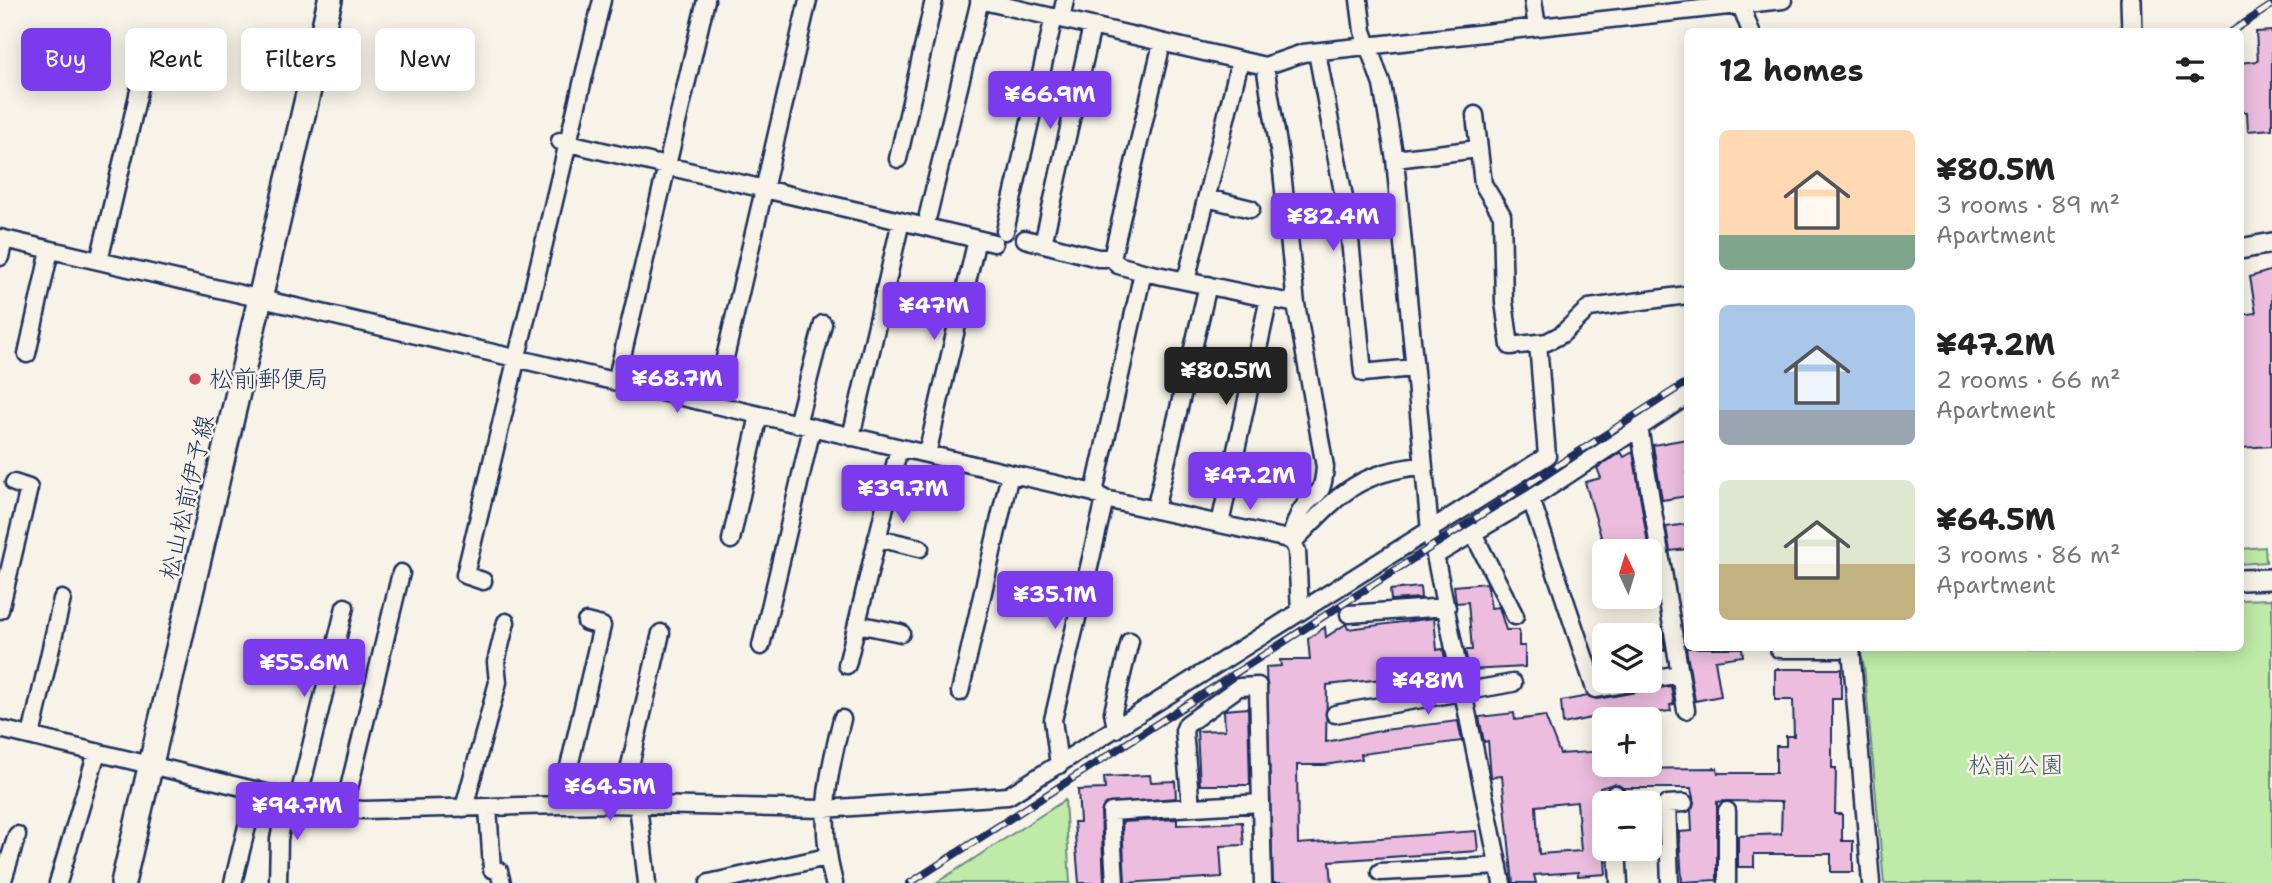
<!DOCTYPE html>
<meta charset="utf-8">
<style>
body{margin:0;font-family:"Shantell Sans","Klee One",sans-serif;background:#f2f2f2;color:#222;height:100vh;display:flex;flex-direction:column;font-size:26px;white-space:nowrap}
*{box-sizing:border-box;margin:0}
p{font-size:23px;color:#767676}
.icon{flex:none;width:38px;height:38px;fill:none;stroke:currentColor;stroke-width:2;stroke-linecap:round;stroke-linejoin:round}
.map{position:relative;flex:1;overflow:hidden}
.side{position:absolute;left:1684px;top:28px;width:560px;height:623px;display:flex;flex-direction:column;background:#fff;border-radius:10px;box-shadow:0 4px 18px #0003}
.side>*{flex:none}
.banner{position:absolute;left:21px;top:28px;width:665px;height:63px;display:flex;gap:14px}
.needle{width:46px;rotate:356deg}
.fabs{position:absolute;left:1592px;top:539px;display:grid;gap:14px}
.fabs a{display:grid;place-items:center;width:70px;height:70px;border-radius:10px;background:#fff;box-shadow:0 4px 18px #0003;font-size:35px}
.price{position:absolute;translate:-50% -60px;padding:0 16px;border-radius:7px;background:#7c3aed;color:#fff;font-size:23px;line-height:46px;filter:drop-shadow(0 2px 4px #0008)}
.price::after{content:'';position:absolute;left:50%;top:42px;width:21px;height:16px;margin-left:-10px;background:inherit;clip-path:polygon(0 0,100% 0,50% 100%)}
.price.active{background:#222;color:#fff}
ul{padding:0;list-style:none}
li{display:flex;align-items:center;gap:21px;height:175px;padding:0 35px}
li span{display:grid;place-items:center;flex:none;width:196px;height:140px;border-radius:10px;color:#555}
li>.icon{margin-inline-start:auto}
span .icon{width:84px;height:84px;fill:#fffc;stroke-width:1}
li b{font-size:30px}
h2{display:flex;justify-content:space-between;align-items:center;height:84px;padding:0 35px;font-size:30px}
.tag{padding:0 24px;border-radius:10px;background:#fff;box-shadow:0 4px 18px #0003;font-size:24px;line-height:63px}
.tag.active{background:#7c3aed;color:#fff}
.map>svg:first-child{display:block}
.green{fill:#bfeaa7;stroke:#6d8c82;stroke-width:2}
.building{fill:#ecbddf;stroke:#1b2f5e;stroke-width:2;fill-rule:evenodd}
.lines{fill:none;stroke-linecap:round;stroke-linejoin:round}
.minor-casing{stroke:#1b2f5e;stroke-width:21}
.tertiary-casing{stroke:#1b2f5e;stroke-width:24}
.secondary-casing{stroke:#1b2f5e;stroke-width:28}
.minor{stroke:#f7f3e8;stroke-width:16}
.tertiary{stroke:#f7f3e8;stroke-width:19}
.secondary{stroke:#f7f3e8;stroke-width:23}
.rail-casing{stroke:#1b2f5e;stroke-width:8}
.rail{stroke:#f7f3e8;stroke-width:5;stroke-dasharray:16;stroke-linecap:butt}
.poi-dot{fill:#d1495b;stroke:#f7f3e8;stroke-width:2.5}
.labels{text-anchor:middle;stroke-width:5;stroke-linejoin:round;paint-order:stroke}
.poi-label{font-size:24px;fill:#1b2f5e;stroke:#f7f3e8;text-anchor:start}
.street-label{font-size:24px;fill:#1b2f5e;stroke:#f7f3e8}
.park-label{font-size:24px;fill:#3c546d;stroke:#f7f3e8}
</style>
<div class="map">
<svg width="2272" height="883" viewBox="0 0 2272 883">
<rect width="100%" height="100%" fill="#f7f3e8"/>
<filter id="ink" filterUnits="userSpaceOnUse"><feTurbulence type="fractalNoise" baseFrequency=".0143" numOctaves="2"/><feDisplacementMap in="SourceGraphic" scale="14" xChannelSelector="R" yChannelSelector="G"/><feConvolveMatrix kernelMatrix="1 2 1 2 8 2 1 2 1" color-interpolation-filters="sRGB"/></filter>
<g filter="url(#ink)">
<!-- green -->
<path class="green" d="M2265,547L2266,562L2240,564V549Z
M2272,599V883H1884L1864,666L1859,648H2240V600Z
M1065,800L1070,883H936Z"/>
<!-- building -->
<path class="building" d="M2272,31V129L2248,131L2247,112H2240V63L2258,61L2256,32Z
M2272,270V446L2240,448V315L2256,313L2250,277Z
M1687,439V496L1662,500L1653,445Z
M1621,452L1624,457L1633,452L1649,551H1605L1598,526L1585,482L1601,478L1597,468Z
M1687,524V549L1670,551L1666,527Z
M1487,583L1491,608L1499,607L1506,630H1519V646H1525V667L1469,670L1465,650H1472L1468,602L1456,603L1454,586Z
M1420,587L1421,598L1391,600L1390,590Z
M1434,618L1437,650L1443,649L1448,672L1327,685L1326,742L1384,730L1458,721L1462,741L1361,754L1362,759L1325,765H1297L1298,844L1476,831L1478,851L1330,861L1332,883H1273L1266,667L1281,666L1280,660H1310L1308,639L1325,627L1326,637L1346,624L1348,629Z
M1662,628L1665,650L1650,653V630Z
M1686,648H1742L1743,656L1715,660L1721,696L1695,701Z
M1775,669H1841V699H1832V768H1836L1835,814H1842V841H1853V872H1831V854H1754V867H1738V836L1781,834L1782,802L1726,801L1717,802V880L1682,882L1679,832L1692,831L1691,810L1694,803L1691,788H1623L1614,784L1600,788L1606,874L1578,876V872L1534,875L1536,883H1513L1502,776L1491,777L1488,741L1484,742L1479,717L1514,713L1515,720L1545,716L1560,754L1605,751V765H1613V769L1717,768L1718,773H1776V746H1786V736H1794L1793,700H1775ZM1577,802L1581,851L1539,854L1536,806Z
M1671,686L1674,704L1670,705L1671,711L1641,715L1640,712H1618L1563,724L1561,701L1588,696L1597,699Z
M1248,708L1250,785H1200L1197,731L1225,730L1224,710Z
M1150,775L1151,782L1175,781L1176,798L1105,804L1101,813L1104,883H1079L1074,822H1080L1078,790L1105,789L1104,777Z
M1177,819V825L1242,822L1244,845L1220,846L1222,877L1125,883L1122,822Z
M1658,832V854H1650V833Z"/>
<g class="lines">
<!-- minor casing -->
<g class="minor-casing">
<path id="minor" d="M979,0L1265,66L1303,53L1783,0
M1359,0L1363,31L1382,85L1395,159L1430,531L1502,883
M1533,0L1537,27
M1739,0L1751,32
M1061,19L1065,0
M1162,43L1112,258L1118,265L1143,272L1296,304
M1317,52L1348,219L1363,373L1413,368
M1265,66L1281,162L1296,304L1325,467C1322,501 1317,488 1302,509C1296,518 1293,530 1290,540
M1475,115L1483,184L1502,215L1504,302L1510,346L1547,342L1562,334L1589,308L1687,295
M560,141L994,243
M898,159L934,0
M1395,159L1478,149
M1207,198L1251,209
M928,215L980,0
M1005,231L1054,17
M0,238L1094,493L1105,499L1284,538L1293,542L1297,551L1300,612
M1025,239L1098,258H1112
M1043,244L1092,26
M0,257L4,239
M99,261L150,44
M1186,281L1240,61
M27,354L50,250
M616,382L706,0
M714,405L808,0
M797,424L823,324
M1639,427L1686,710
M851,437L901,221
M927,454L977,239
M1094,493L1143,272
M1531,499L1595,689L1641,681
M1155,510L1208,285
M1220,524L1269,298
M1473,533L1515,616
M877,538L920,548
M731,540L759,415
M1293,542C1337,497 1356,472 1422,466
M1436,555L1531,499L1687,396
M483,581L465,575L602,0
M0,610L29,488L14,483
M1349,614L1447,607
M857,624L901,633
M761,646L812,428
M1851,648L1871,883
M1779,649H1851
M847,665L899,448
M1650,679L1680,674
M960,692L1010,474
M1335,714L1513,683
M0,729L325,807L363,810L605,804L824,809L1008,796L1547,456L1538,343
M1116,729L1113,712L1130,641
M31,736L62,599
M1059,765L1053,720L1105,499
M1615,794V803
M298,800L345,607
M621,804L661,633
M560,805L602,626L586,622
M638,805L647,883
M488,807L492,869L499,871L502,883
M1191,807L1184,731L1187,724L1239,687L1258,686L1263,883
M464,808L498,682L496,662L506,622
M344,809L401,573
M1727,811V883
M1617,849L1619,883
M1380,872L1499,866
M2,883L17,835
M58,883L97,752
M233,883L256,790
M278,883L279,839L287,798
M709,883L827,857
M834,883C818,823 827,778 842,719
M1115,883L1111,812L1261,803
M1670,883L1667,804L1684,803"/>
</g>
<!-- tertiary casing -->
<g class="tertiary-casing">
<path id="tertiary" d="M2131,0L2132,32
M2240,249L2272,243
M2240,580L2272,579"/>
</g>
<!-- secondary casing -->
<g class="secondary-casing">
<path id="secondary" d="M123,883L330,0"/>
</g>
<!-- minor -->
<use href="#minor" class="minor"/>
<!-- tertiary -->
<use href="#tertiary" class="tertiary"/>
<!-- secondary -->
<use href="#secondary" class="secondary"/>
<!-- rail casing -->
<g class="rail-casing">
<path id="rail" d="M2231,32L2272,5
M910,883L1687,382"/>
</g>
<!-- rail -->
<use href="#rail" class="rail"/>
</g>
</g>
<!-- markers -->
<circle class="poi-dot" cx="195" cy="379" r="7"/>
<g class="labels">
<!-- poi labels -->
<g class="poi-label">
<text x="209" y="387">松前郵便局</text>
</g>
<!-- street labels -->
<g class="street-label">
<text transform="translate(187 497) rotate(-77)" y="8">松山松前伊予線</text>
</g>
<!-- park labels -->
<g class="park-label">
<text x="2016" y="773">松前公園</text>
</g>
</g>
</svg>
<div class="fabs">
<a><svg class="needle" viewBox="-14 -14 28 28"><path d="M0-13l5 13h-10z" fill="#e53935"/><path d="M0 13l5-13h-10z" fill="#767676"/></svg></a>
<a><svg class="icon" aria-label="layers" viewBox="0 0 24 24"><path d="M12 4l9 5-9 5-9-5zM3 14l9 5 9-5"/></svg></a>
<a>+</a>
<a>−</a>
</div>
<b class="price" style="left:1050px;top:131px">¥66.9M</b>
<b class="price" style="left:1333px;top:253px">¥82.4M</b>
<b class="price" style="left:934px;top:342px">¥47M</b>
<b class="price active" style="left:1226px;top:407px">¥80.5M</b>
<b class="price" style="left:677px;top:415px">¥68.7M</b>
<b class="price" style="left:1250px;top:512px">¥47.2M</b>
<b class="price" style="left:903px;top:525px">¥39.7M</b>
<b class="price" style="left:1055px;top:631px">¥35.1M</b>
<b class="price" style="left:304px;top:699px">¥55.6M</b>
<b class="price" style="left:1428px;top:717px">¥48M</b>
<b class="price" style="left:610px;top:823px">¥64.5M</b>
<b class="price" style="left:297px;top:842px">¥94.7M</b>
<div class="banner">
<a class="tag active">Buy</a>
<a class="tag">Rent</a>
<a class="tag">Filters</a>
<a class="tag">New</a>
</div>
<section class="side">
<h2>12 homes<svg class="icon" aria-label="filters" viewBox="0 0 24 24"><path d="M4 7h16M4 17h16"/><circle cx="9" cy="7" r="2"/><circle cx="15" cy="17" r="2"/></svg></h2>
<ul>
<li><span style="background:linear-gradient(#ffd9b3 75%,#7fa58c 0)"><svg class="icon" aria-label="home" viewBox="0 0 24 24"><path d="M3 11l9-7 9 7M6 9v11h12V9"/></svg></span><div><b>¥80.5M</b><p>3 rooms · 89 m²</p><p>Apartment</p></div></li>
<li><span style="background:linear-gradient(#a9c7e8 75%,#9aa5b1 0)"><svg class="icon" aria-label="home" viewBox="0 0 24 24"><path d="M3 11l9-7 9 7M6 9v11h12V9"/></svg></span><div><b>¥47.2M</b><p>2 rooms · 66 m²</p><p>Apartment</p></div></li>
<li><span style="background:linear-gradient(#dfe7d0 60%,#c2b280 0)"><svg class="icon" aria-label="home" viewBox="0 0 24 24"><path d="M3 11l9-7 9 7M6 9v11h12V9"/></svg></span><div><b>¥64.5M</b><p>3 rooms · 86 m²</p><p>Apartment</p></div></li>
</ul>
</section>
</div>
